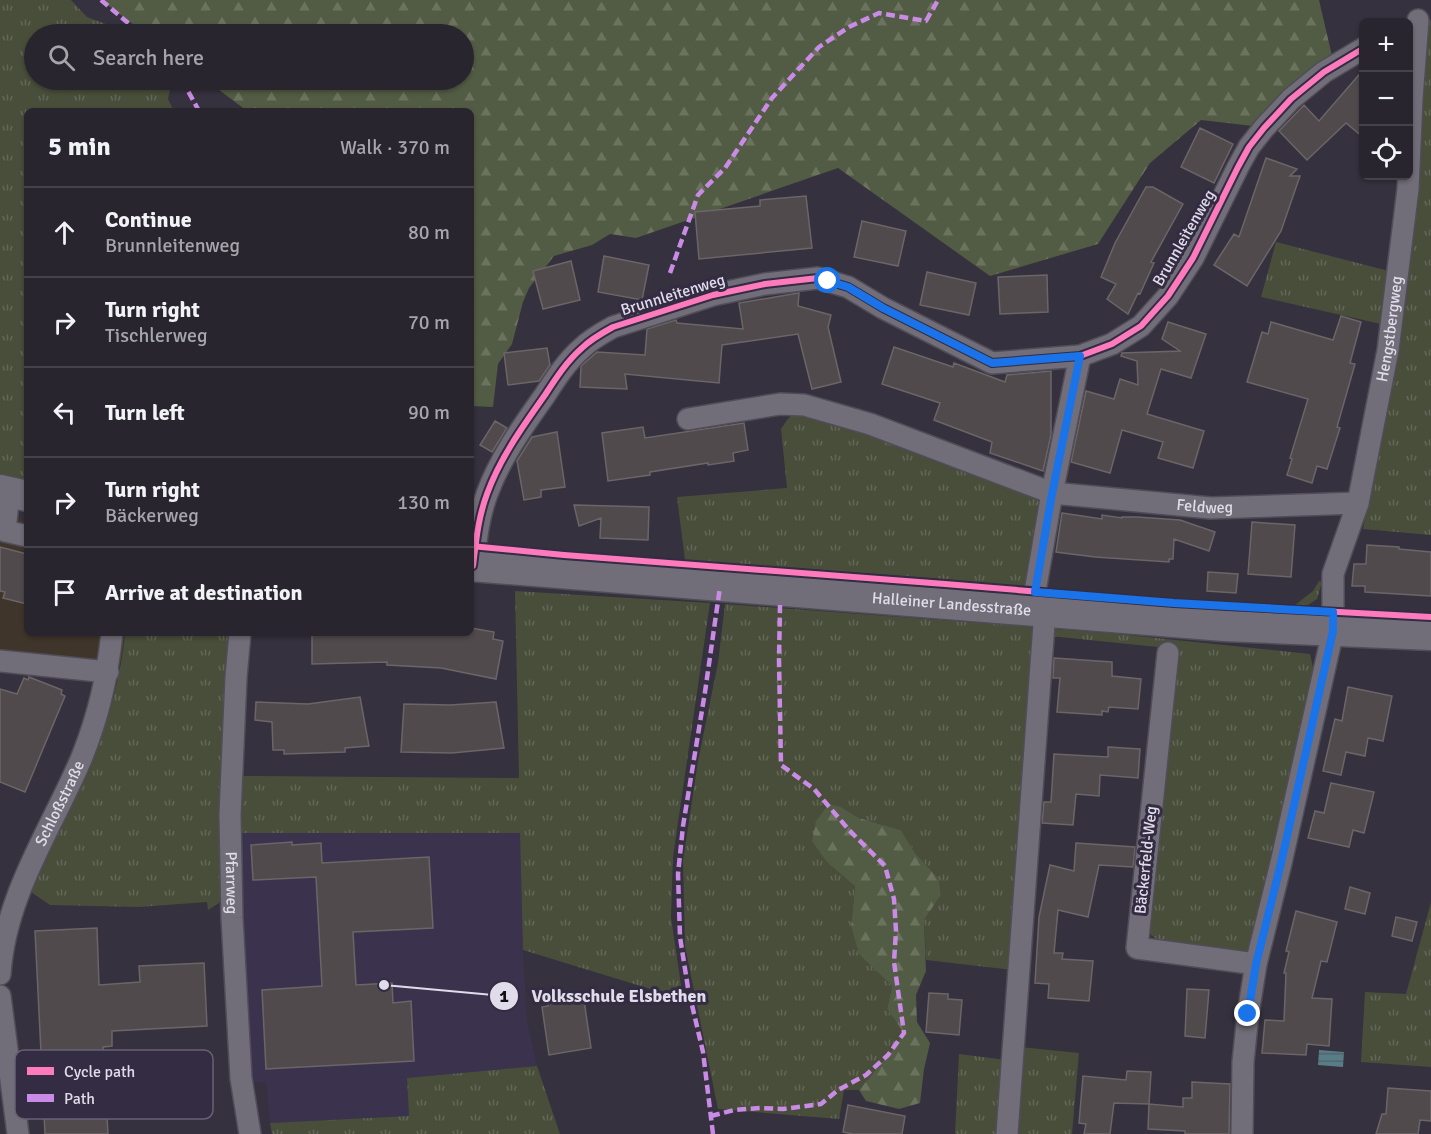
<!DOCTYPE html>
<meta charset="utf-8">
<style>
body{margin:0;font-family:Signika,sans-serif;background:#302d36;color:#f1f3f6}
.controls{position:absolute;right:18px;top:18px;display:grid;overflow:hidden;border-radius:9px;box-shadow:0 2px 4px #0004}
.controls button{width:54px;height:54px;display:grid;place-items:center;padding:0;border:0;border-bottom:2px solid #44424a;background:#28252e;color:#f1f3f6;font:30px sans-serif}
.stop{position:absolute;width:18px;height:18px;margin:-14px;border:4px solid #1a73e8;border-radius:50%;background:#fff}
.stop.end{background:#1a73e8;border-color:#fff;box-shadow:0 2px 6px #0008}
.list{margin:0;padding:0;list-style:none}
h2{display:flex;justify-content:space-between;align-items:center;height:78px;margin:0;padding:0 24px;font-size:26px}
h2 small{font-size:20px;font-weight:400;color:#a5a5aa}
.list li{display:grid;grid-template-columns:39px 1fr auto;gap:18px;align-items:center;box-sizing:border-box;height:90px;padding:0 24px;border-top:2px solid #44424a}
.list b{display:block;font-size:22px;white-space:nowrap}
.list p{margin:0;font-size:20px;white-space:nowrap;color:#a5a5aa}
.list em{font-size:20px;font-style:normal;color:#a5a5aa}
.icon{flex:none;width:33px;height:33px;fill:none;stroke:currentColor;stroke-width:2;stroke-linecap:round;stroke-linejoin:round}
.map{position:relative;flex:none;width:1431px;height:1134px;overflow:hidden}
.search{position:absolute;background:#28252e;box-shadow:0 2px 4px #0004;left:24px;top:24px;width:450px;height:66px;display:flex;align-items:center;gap:15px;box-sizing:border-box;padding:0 21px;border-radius:33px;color:#a5a5aa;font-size:22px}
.panel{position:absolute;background:#28252e;box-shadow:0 2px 4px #0004;left:24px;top:108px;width:450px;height:528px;border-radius:9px}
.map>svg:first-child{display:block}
.commercial{fill:#40352a}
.built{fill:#3b334e}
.grass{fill:url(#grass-tufts)}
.forest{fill:url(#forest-firs)}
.water{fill:url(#water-rules)}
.building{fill:#504a4c;stroke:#6c6567;stroke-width:1.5}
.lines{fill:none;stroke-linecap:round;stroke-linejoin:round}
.street-casing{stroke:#504d58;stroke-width:24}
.secondary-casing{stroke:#504d58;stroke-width:33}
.street{stroke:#716e79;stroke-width:21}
.secondary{stroke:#716e79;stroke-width:30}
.quiet{stroke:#ca8be6;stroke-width:4.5;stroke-dasharray:9 4.5;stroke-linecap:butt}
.cycleway-casing{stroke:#332c43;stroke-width:10}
.cycleway{stroke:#fd7abc;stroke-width:6}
.route{stroke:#1a73e8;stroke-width:8}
.labels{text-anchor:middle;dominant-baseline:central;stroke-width:6;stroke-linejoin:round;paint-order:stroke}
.street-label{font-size:16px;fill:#e0dcea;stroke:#332c43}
.key{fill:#332c43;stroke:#676175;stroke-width:1.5}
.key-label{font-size:16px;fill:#e0dcea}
.leader{fill:none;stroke:#e0dcea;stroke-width:2}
.callout-dot{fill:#e0dcea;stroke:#332c43;stroke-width:2}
.mark-label{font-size:18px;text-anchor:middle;font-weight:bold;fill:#111}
.callout-label{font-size:18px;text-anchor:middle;font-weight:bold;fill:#e0dcea;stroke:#332c43;stroke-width:6;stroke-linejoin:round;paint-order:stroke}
</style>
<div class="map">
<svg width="1431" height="1134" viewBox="0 0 1431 1134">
<defs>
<pattern id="grass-tufts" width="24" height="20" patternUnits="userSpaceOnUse" patternTransform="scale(1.5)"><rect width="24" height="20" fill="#484e3a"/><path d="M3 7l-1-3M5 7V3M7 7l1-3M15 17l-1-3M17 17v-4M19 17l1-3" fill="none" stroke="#626757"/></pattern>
<pattern id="forest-firs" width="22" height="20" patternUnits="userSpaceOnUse" patternTransform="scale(1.5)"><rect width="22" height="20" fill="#525b43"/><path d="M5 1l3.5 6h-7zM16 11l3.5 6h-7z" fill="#6b725e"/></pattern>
<pattern id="water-rules" width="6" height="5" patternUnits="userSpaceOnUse" patternTransform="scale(1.5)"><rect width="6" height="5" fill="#587d86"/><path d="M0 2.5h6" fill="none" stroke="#50656c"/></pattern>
</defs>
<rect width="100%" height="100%" fill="#35313e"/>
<path class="commercial" d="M0,515L27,520V633H125L121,665L0,651Z"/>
<path class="built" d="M239,833H520L523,950L527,1021L537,1066L407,1078L409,1116L270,1123L266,1082L248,1083Z"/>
<path class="grass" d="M0,0H71L87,17L133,34H34V80H172L168,99L174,111H27V486L0,479Z
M1431,20V535L1363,529L1394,355L1421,49L1429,22Z
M1276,242L1389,271L1381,324L1261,297Z
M795,412H807L1035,495L1043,505L1028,586L1022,587L944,579L685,560L677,497L787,488L781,429L787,420Z
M1319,581L1322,582L1317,599L1308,605H1295L1313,591Z
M515,591L710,603L673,857L671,917L683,999L523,950L520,833H239V776L519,778Z
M725,604L1036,627L1013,970L926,960L924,920L941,895L939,879L915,853L901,830L859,818L841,807L855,886L851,927L859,953L892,986L887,1009L904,1033L892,1050L859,1090H844L839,1119L718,1109L685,946L683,861L698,761L718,663Z
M1052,629L1108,633L1310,654L1315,677L1252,954L1160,941L1151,935L1146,923L1177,649L1050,636Z
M125,633H230L223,897L219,903L208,910L207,902L139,907L50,905L31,892C40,863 57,835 70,808C97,753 120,694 125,633Z
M1431,902V1067L1361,1062L1365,992L1406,994Z
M1020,1047L1079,1053L1072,1134H1013Z
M959,1054L1006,1060L1000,1134H955Z
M537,1066L560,1134H272L270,1123L409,1116L407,1078Z"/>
<path class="forest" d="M101,0H1319L1332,56L1253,126L1201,120L1150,163L1098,244L990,276L838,168L636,238L610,234L592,245L554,256L529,288L523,302L512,344L498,364L493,407L471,406V111H247L206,80H464V34H146Z
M829,804L841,807L859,818L901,830L915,853L939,879L941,895L924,920L926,971L916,995L917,1022L930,1043L924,1069L920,1103L899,1109L866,1101L859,1090L892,1050L904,1033L887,1009L892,986L859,954L851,927L855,886L827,862L812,841L816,821Z"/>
<path class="water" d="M1319,1050L1344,1052L1343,1067L1318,1065Z"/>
<path class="building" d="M1364,69V138L1346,123L1307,160L1279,131L1304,105L1319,121Z
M1200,128L1233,144L1214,183L1181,167Z
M1266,158L1297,169L1290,176H1300L1281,231L1247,286L1214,265L1234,234L1239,237Z
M1146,187H1153L1183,204L1151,262L1154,263L1140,294L1138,293L1128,314L1107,299L1116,284L1101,277L1115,243Z
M806,196L812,248L699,259L695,212L760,206V200Z
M862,221L906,231L898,266L854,257Z
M604,256L649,265L642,300L598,292Z
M571,261L580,300L543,309L533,271Z
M927,272L976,283L969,315L920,305Z
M1047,275L1048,312L1000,314L998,277Z
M799,293L798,306L831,315L828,327L841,382L812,389L798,334L722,345L719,383L625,374L627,389L580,387L581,366L597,352L645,355L647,329L676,320L677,323L743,329L739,303Z
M1341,316L1361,322L1350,363L1355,364L1337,427L1340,428L1327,469L1317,466L1312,483L1287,475L1292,459L1290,458L1308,399L1247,382L1262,332L1268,334L1271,322L1333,340Z
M1168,322L1206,334L1191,378L1161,369L1147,414L1204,431L1193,468L1158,458L1163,442L1122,430L1110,473L1071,462L1086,391L1114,399L1120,379L1138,385L1137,361L1121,356L1122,353L1180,351L1162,339Z
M894,347L953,367L954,363L1005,382L1007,375L1051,371V435L1043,471L990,453L992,442L934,420L940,403L882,384Z
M547,348L550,365L539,381L508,385L504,353Z
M495,421L507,428L492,452L480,445Z
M744,423L748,450L733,453L734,461L708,465V463L650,472V475L608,481L602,433L643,427L645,438Z
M557,432L565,487L541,490V497L524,500L517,461L532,437Z
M574,505L649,507L648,540L600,538L601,518L579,526Z
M1062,513L1102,519V515L1122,518V517H1137L1180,520L1215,532L1209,551L1174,539L1173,559H1169V562L1095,557L1056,552Z
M1252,522L1295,525L1291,577L1248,574Z
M1367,545L1399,547V549L1431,552V596L1365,592V586H1352L1354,564H1366Z
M0,547L27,554V604L3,598L5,592L0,591Z
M1208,572L1238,574L1236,593L1207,591Z
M471,628L494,632L493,639L503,641L496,679L441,668L387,665V662L312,664V633H471Z
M1054,658L1112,662V676L1141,679L1138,709L1109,707L1108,712L1102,711V715L1057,712L1060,678H1053Z
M29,677L62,690L61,694L65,696L25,792L0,782V689L17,694L24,678L28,680Z
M1348,687L1392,696L1383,741L1368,738L1365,756L1346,752L1341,775L1323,771L1335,719L1342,721Z
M360,697L369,746L345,748V752L284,754V750H273L272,722L255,720L256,702L308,704Z
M496,702L504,748L452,753L401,752L404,704L450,705Z
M1108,747L1140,749L1138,778L1100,775L1099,796L1076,794L1073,825L1042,823L1044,802H1051L1054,754L1108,757Z
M1331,783L1374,792L1364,833L1353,830L1349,847L1308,838L1315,811L1324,813Z
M292,842V845L321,843L322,863L429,857L433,928L353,932L356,985L392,983L393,1003L411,1001L414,1061L266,1069L262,990L322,986L316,877L253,880L251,845Z
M1076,843L1135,847L1133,867L1099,865L1088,917L1058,910L1054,953H1063L1062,959L1093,961L1089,1001L1048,998L1049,984L1035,983L1039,917L1050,865L1074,871Z
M1350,887L1370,893L1365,914L1345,909Z
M1296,911L1337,922L1327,962L1321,961L1312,998L1332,999L1329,1046L1307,1044L1306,1055L1262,1053L1265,1020L1284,1021L1286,973H1284L1289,952L1286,951Z
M1396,917L1417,922L1412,941L1392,936Z
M97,928L99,985L140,982L139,966L204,963L207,1026L112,1031V1046L103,1047L108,1134H45L35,931Z
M1187,989L1209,990L1205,1038L1185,1036Z
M568,993L569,1003L584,1000L591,1048L549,1055L542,1007L548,1006L547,996Z
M929,993L948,994V999L962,1000L959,1035L926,1032Z
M1127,1071L1151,1072L1149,1104L1114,1103L1110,1134H1084L1086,1124L1079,1123L1083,1076L1126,1080Z
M1192,1082L1230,1084L1229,1134H1185V1131L1148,1129L1149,1104L1183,1107V1098H1192Z
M1388,1088L1431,1091V1121L1420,1120L1418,1134H1376L1382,1114H1386Z
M848,1105L905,1116L902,1134H853L843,1132Z"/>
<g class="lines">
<defs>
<g id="street">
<path id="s1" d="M688,419L780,404L804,405L870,424L1052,493L1211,508L1358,503"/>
<path d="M9,492L5,531L27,536"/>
<path d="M473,566C476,542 478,518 487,494C500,458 523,426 545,395C556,378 567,361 582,348C591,339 602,333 613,327L713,295L765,284L818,278L848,287L883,308L992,363L1080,356L1112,344L1141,326L1168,296L1193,258L1238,167L1249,147L1264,128L1291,99L1324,72L1364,48"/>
<path d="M1032,609L1052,493L1080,356"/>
<path id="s2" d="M240,633L236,677L230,815L232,918L241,1078L250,1134"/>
<path d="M1168,653L1137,948L1256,964"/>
<path d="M0,661L108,672"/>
<path id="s3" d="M0,974C5,895 52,828 82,757C99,714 107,678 112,633"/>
<path d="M0,996L18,1134"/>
<path d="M1007,1134L1045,610"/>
<path id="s4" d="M1242,1134L1243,1062L1248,1014L1256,964L1281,863L1333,631V574L1358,503L1388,350L1408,189L1412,99L1418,20"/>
</g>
<g id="secondary">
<path d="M0,490L27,496"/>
<path id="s5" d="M471,566L1224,626L1431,635"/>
</g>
</defs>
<use href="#street" class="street-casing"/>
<use href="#secondary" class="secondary-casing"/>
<use href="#street" class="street"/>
<use href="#secondary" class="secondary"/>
<path class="quiet" d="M101,0L141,34
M182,80L199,111
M670,273L698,195L725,168L772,98L819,47L849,27L879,13L926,21L938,0
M711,1116L734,1110L761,1108L783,1109L821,1104L838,1090L866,1075L888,1055L904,1033L894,962L896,931L894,899L885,866L849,830L814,789L781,765L779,661L780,605
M713,1134L703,1052L688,988L680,937L678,874L683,826L705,692L720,587"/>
<defs>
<path id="cycleway" d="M471,546L564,555L945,584L1174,603L1431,617
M473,566C476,542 478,518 487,494C500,458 523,426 545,395C556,378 567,361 582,348C591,339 602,333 613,327L713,295L765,284L818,278L848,287L883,308L992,363L1080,356L1112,344L1141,326L1168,296L1193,258L1238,167L1249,147L1264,128L1291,99L1324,72L1364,48"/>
</defs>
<use href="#cycleway" class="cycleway-casing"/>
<use href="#cycleway" class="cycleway"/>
</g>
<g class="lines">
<path class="route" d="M828,281L848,287L883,308L992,363L1080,356L1052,494L1035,592L1174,603L1333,612V631L1281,863L1256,964L1248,1014"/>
</g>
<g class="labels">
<g class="street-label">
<text transform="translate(1184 238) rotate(-60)">Brunnleitenweg</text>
<text transform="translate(673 295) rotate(-17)">Brunnleitenweg</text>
<text stroke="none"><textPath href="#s4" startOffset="822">Hengstbergweg</textPath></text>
<text stroke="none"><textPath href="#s1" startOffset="534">Feldweg</textPath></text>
<text stroke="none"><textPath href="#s5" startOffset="482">Halleiner Landesstraße</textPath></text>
<text stroke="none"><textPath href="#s3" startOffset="182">Schloßstraße</textPath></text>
<text transform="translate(1146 860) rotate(-84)">Bäckerfeld-Weg</text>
<text stroke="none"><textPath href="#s2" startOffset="250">Pfarrweg</textPath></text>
</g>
</g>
<rect x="15" y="1050" width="198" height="69" rx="9" class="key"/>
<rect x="27" y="1067" width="27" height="8" fill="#fd7abc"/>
<rect x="27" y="1094" width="27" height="8" fill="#ca8be6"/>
<g class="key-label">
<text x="64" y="1077">Cycle path</text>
<text x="64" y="1104">Path</text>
</g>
<path class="leader" d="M384 985L504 996"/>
<g class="callout-dot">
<circle cx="384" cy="985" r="6"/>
<circle cx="504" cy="996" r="15"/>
</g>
<g class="mark-label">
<text x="504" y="1002">1</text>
</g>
<g class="callout-label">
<text x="619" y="1002">Volksschule Elsbethen</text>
</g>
</svg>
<div class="controls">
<button>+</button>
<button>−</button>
<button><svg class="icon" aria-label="locate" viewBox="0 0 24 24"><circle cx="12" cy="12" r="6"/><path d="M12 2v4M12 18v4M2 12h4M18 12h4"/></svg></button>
</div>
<div class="stop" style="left:828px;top:281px"></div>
<div class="stop end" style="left:1248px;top:1014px"></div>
<div class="search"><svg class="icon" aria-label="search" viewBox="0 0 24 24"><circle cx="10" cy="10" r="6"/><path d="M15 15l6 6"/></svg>Search here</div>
<section class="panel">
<h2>5 min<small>Walk · 370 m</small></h2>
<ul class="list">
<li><svg class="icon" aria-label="ahead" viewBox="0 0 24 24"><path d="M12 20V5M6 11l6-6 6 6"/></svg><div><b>Continue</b><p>Brunnleitenweg</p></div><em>80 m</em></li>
<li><svg class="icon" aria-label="right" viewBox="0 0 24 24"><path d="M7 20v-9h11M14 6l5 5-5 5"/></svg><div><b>Turn right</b><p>Tischlerweg</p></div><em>70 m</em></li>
<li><svg class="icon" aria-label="left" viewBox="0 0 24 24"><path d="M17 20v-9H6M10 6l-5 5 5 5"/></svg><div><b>Turn left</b></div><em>90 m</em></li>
<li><svg class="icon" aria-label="right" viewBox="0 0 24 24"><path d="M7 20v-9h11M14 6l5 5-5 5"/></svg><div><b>Turn right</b><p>Bäckerweg</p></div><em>130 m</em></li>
<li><svg class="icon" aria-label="arrive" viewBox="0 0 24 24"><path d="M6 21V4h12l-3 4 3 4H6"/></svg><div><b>Arrive at destination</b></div></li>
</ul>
</section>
</div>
